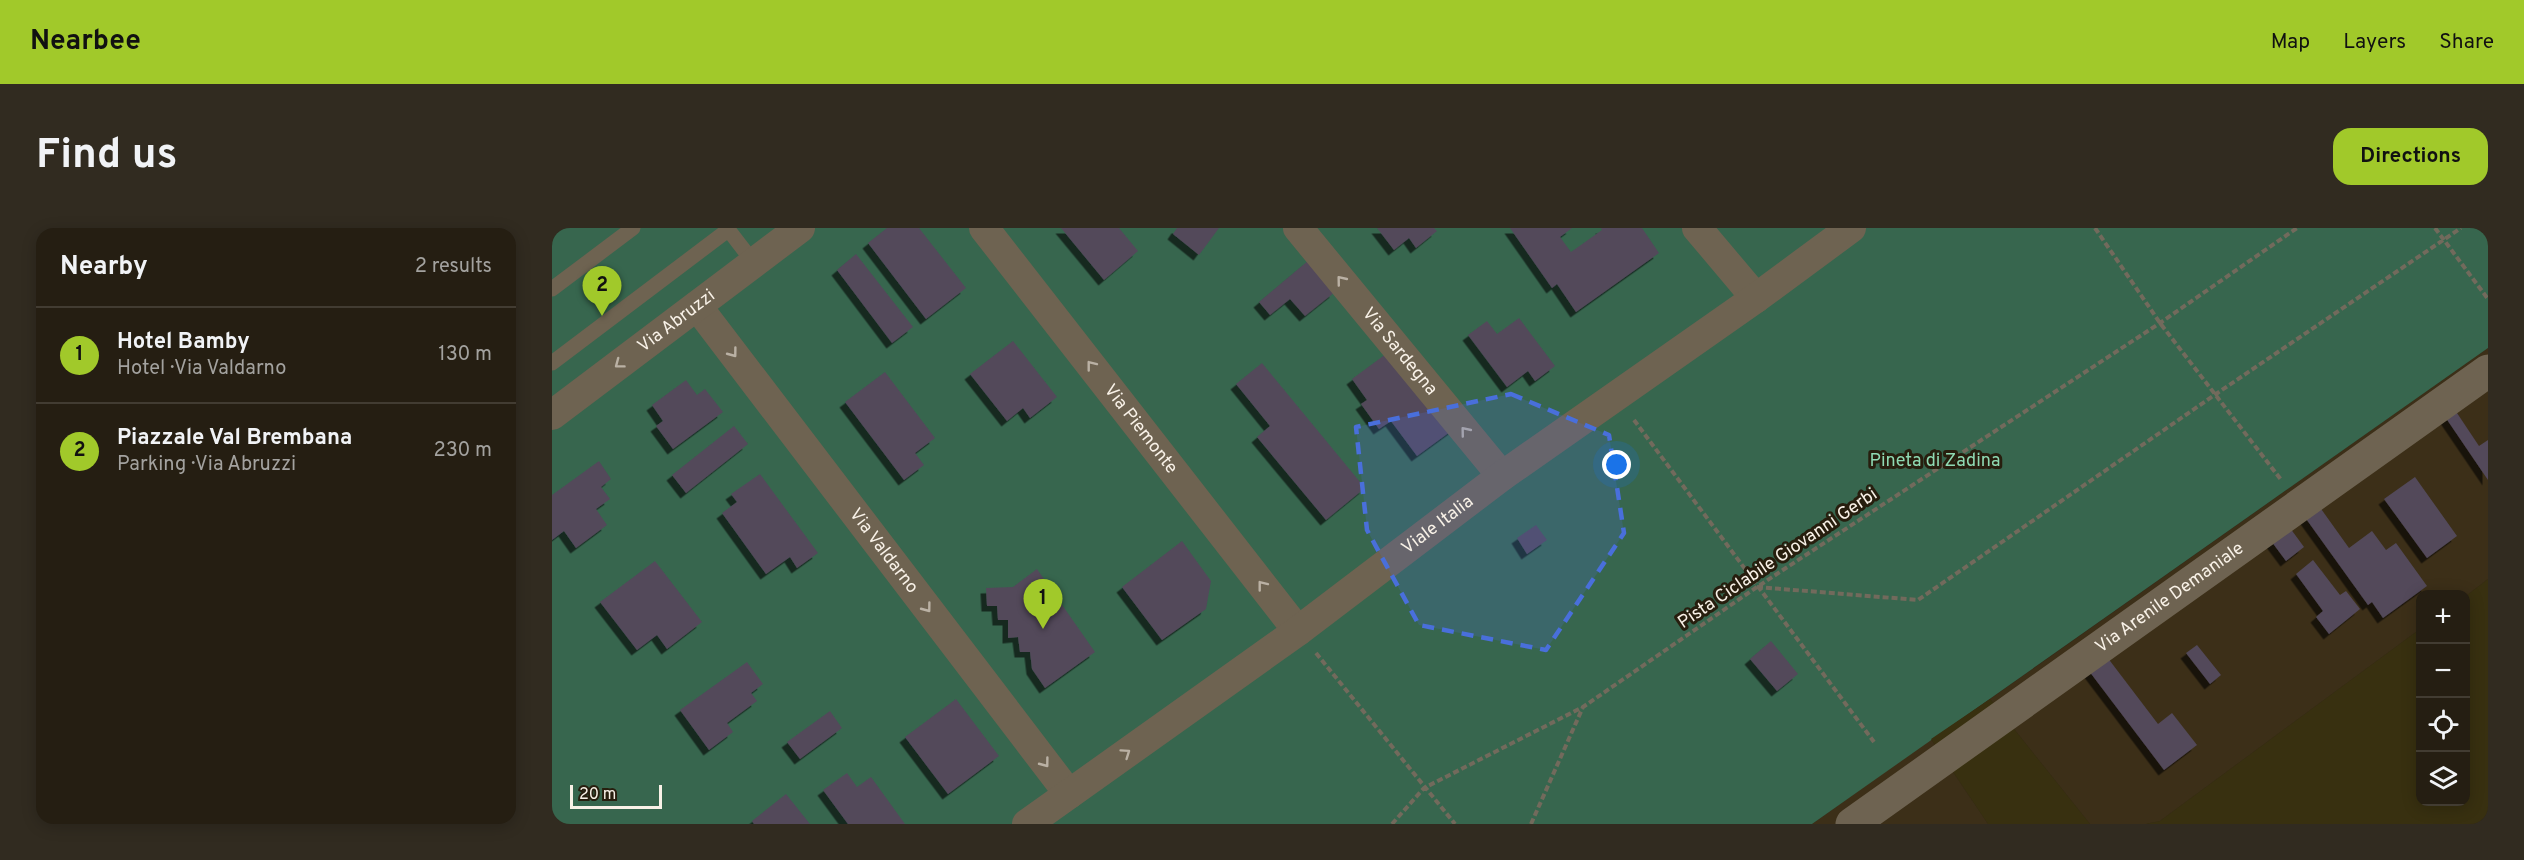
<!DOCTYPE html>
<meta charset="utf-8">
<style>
body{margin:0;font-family:Overpass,sans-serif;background:#312b20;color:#f1f3f6}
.controls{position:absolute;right:18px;bottom:18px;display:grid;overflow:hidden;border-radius:12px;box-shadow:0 3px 15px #0003}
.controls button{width:54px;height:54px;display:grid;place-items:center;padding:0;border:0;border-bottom:2px solid #423c32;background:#251e12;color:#f1f3f6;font:30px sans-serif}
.scale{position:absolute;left:18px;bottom:15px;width:92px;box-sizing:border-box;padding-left:6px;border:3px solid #f8f1e7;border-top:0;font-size:16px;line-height:21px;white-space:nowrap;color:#f8f1e7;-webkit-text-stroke:4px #271e0e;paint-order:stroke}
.you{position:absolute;left:1065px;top:237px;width:21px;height:21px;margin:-15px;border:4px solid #fff;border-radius:50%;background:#1a73e8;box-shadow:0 0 0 9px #1a73e833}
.badge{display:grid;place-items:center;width:39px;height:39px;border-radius:50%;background:#a1c92a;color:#111;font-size:20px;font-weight:700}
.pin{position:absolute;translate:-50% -50px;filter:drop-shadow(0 2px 3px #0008)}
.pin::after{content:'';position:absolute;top:32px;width:21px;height:18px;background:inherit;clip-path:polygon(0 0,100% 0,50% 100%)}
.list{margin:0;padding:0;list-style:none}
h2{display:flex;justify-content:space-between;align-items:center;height:78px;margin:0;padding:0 24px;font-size:26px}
h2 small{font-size:20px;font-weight:400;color:#a3a29f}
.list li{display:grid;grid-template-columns:39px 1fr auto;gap:18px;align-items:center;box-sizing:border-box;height:96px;padding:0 24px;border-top:2px solid #423c32}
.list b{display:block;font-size:22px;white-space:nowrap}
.list p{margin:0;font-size:20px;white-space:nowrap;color:#a3a29f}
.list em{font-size:20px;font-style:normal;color:#a3a29f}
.icon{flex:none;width:33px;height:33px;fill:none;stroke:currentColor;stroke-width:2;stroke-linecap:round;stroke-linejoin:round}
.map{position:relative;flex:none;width:1936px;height:596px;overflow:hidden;border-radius:18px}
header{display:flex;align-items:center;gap:36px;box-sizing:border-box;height:84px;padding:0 30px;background:#a1c92a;color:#111}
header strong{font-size:28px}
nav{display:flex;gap:33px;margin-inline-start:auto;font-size:21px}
.intro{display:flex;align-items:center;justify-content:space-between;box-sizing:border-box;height:144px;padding:0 36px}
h1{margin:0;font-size:42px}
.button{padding:15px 27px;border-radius:18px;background:#a1c92a;color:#111;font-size:21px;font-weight:700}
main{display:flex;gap:36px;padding:0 36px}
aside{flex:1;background:#251e12;border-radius:18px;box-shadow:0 3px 15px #0003}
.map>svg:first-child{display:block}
.built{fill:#3c2f18}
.forest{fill:#37664e}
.sand{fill:#383010}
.building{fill:#52495a;filter:url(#shadow)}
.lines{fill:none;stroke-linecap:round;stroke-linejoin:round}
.path{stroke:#726a5c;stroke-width:4;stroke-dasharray:6 3;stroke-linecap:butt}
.service{stroke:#6e6351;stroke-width:15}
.minor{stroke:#6e6351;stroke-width:30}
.tertiary{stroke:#6e6351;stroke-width:33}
.oneway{stroke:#bab1a4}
.marked{fill:#496fdb;fill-opacity:0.2;stroke:#496fdb;stroke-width:4.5;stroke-dasharray:12 8;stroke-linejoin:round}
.labels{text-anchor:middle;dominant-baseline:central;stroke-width:6;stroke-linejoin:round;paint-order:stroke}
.street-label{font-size:18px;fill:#f8f1e7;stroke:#271e0e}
.park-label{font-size:18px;fill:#8fdab3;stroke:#271e0e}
</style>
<header>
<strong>Nearbee</strong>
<nav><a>Map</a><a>Layers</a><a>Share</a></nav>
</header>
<div class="intro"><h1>Find us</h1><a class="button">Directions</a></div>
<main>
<aside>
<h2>Nearby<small>2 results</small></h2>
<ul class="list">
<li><span class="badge">1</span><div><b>Hotel Bamby</b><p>Hotel · Via Valdarno</p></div><em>130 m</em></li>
<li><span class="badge">2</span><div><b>Piazzale Val Brembana</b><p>Parking · Via Abruzzi</p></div><em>230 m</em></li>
</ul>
</aside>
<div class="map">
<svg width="1936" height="596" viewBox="0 0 1936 596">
<defs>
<filter id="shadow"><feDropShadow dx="-5.5" dy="5.5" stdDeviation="0" flood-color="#0009"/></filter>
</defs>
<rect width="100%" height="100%" fill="#312818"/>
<path class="built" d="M1936,120V351L1914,368L1868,367V401L1608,593L1594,596H1538L1438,471Z
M1379,511L1436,596H1260Z"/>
<path class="forest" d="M0,0H1936V120L1260,596H0Z"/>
<path class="sand" d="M1936,351V596H1594L1608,593L1868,401V574H1914V368Z
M1438,471L1538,596H1436L1379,511Z"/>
<path class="building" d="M335,0H367L414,60L374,91L316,15Z
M509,0H567L586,23L552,52Z
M625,0H667L647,27L621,6Z
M825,0H882L885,3L864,20L857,10L842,22Z
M958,0H1020L1008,9L1019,24L1050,2L1049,0H1090L1107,25L1024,84L1005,56L1000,60Z
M304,26L361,99L340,115L285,42Z
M757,32L783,64L753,88L738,71L718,87L707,74Z
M967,90L1003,138L983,153L976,143L955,159L916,107L935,93L945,106Z
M461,113L505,169L478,190L471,180L455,193L418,146Z
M842,120L902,201L865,228L839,193L827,201L809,176L815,172L800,151Z
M710,135L813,260L774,292L705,209L718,198L684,156Z
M333,144L383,210L363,225L372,237L352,252L293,174Z
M134,152L145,167L153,161L171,184L121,221L104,198L111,193L100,177Z
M1891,164L1927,218L1936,212V252L1881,171Z
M182,198L196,216L134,265L120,247Z
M47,233L59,251L49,259L58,271L44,281L55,297L24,320L12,303L0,312V267Z
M208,246L266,325L245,340L238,329L214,346L170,285L185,274L179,266Z
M1863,249L1905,308L1875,330L1832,271Z
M1762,271L1797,320L1820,303L1834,322L1844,315L1875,358L1831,390L1820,374L1816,377L1747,281Z
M1727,285L1752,319L1734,333L1708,298Z
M984,297L995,312L975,326L965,310Z
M630,313L659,353L654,381L610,412L570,359Z
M1761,332L1788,367L1794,363L1808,381L1777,406L1764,389L1771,383L1744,346Z
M103,333L150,394L115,421L105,407L85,422L48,374Z
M485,341L543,424L493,460L480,441L478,424H468L466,409L456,410V392H446L445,378H435L434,360L461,359Z
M1219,413L1246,446L1225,463L1198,431Z
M1645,417L1669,447L1658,456L1634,425Z
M1552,425L1606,496L1620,485L1645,517L1612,542L1534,439Z
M195,434L211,456L199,465L205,473L175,495L181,504L157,522L128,482Z
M404,471L447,528L396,566L353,509Z
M278,483L290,500L248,531L235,514Z
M295,545L305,559L319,549L353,596H296L271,562Z
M234,566L258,596H202L200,593Z"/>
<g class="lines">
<path class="path" d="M1543,0L1608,95L1730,253
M1883,0L1936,71
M1082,192L1322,514
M1205,359L1366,372L1664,166L1909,0
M764,425L903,596
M840,596L872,560L1031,479L1205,359L1608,95L1745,0
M979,596L1031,479"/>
<path class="service" d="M175,0L202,35
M0,61L81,0
M0,135L176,2"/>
<g class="minor">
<path id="s1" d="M432,0L746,403"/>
<path id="s2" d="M746,0L950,248"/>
<path d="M1145,0L1204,70"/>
<path id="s3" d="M145,78L517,566"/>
<path id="s4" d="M0,187L248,0"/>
<path id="s5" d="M475,596L746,403L950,248L1204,70L1299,0"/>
</g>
<path class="tertiary" id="s6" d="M1300,596L1936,143"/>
</g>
<defs><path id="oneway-chevron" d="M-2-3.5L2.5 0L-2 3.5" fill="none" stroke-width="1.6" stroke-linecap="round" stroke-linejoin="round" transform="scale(1.5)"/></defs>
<g class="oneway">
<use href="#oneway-chevron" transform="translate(789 52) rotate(-129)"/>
<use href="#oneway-chevron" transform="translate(181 125) rotate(53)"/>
<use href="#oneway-chevron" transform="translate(67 136) rotate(143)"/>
<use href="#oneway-chevron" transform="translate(539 137) rotate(-128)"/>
<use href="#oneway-chevron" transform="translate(913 203) rotate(-129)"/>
<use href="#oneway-chevron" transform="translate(710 357) rotate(-128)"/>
<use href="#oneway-chevron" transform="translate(375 380) rotate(53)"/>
<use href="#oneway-chevron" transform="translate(574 525) rotate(-35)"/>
<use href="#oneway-chevron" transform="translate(493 535) rotate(53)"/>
</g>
<path class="marked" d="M959,166L1057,207L1072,305L994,422L867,397L815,302L804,199Z"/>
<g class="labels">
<g class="street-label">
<text stroke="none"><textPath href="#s4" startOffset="156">Via Abruzzi</textPath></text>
<text stroke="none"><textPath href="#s2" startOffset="160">Via Sardegna</textPath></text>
<text stroke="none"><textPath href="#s1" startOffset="255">Via Piemonte</textPath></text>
<text stroke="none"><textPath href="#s5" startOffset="508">Viale Italia</textPath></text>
<text stroke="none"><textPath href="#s3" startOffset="308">Via Valdarno</textPath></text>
<text transform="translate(1226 331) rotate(-34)">Pista Ciclabile Giovanni Gerbi</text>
<text stroke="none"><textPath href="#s6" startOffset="390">Via Arenile Demaniale</textPath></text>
</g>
<g class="park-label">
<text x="1383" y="233">Pineta di Zadina</text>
</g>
</g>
</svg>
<div class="controls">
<button>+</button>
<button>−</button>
<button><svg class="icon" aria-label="locate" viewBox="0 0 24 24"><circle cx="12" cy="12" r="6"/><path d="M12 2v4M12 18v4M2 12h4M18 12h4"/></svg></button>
<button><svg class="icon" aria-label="layers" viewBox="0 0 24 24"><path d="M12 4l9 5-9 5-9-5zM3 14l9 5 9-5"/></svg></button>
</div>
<div class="scale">20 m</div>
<div class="you"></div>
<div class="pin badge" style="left:491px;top:401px">1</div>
<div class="pin badge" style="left:50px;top:88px">2</div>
</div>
</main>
